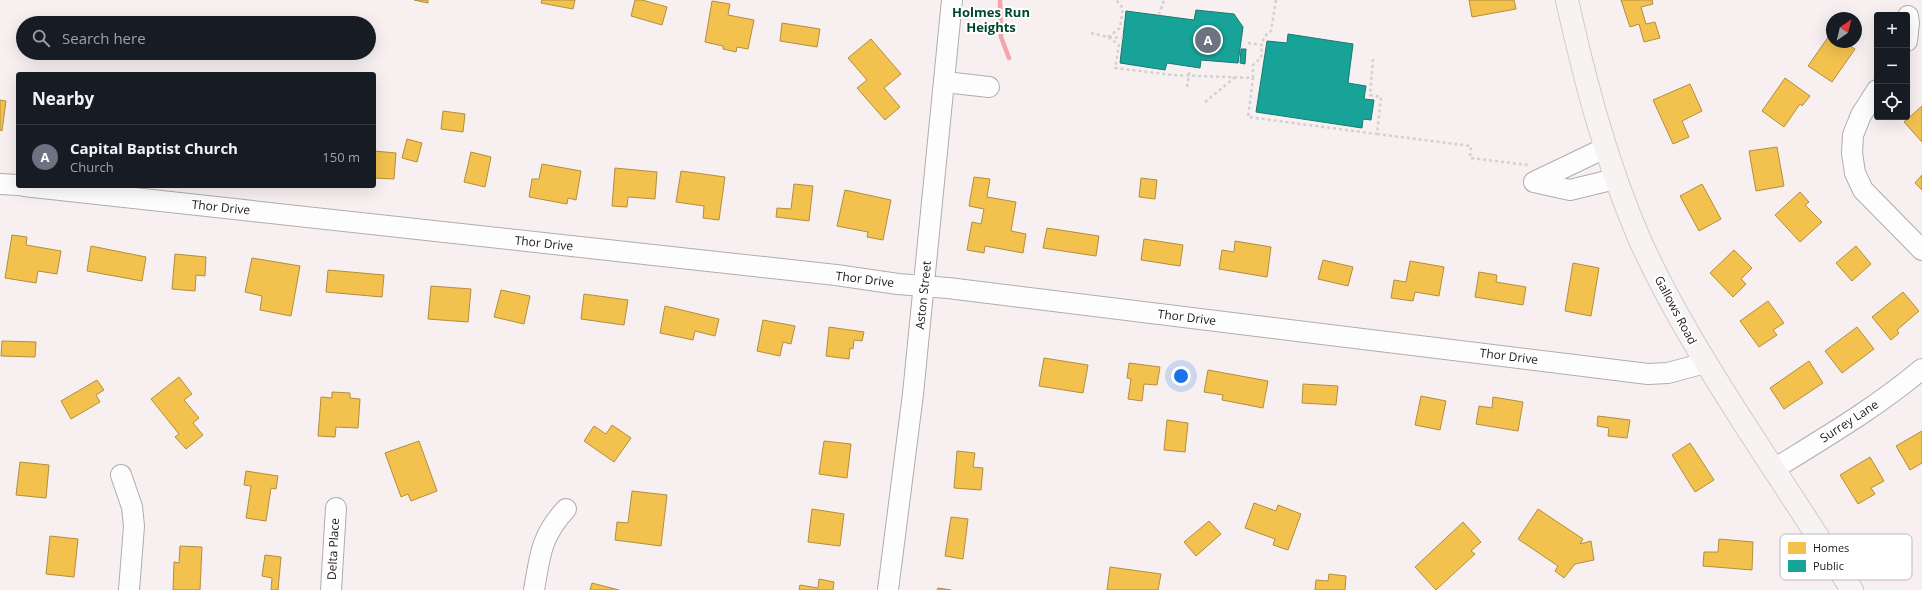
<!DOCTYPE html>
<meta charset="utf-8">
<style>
body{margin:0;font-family:"Open Sans",sans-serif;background:#242831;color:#f1f3f6}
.controls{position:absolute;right:12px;top:12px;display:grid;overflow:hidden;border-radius:4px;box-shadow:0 4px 16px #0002}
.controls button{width:36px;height:36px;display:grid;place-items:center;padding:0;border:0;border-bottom:1px solid #363941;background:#171b24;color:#f1f3f6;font:20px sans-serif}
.compass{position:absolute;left:1826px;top:12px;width:36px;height:36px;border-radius:50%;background:#171b24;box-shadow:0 4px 16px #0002;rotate:35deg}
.you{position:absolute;left:1181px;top:376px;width:14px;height:14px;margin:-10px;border:3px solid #fff;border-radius:50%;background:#1a73e8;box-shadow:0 0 0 6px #1a73e833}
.badge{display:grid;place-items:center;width:26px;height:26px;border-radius:50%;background:#d93025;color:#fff;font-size:13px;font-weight:700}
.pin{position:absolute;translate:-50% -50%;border:2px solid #fff;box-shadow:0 1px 4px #0006}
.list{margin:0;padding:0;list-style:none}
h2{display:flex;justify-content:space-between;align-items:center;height:52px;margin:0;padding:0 16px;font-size:17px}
h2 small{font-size:13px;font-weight:400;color:#9ea1a6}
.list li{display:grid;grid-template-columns:26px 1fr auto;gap:12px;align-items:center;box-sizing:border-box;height:64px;padding:0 16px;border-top:1px solid #363941}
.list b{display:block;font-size:15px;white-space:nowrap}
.list p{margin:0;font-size:13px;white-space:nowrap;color:#9ea1a6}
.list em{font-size:13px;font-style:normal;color:#9ea1a6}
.icon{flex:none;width:22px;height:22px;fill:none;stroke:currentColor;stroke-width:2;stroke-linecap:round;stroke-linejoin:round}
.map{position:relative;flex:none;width:1922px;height:590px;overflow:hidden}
.search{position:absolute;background:#171b24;box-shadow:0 4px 16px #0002;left:16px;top:16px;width:360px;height:44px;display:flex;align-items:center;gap:10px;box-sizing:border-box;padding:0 14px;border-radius:22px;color:#9ea1a6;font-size:15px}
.panel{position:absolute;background:#171b24;box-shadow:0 4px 16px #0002;left:16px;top:72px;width:360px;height:116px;border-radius:4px}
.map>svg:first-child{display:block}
.homes{fill:#f2c14e;stroke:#b28e3e}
.public{fill:#17a398;stroke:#187972}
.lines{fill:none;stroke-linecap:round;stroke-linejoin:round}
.stream{stroke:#f2a5aa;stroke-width:4.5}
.minor-casing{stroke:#b2acac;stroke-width:22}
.major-casing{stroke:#cfcbcb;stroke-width:24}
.path{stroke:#d3d0d0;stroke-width:2.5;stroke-dasharray:3 3;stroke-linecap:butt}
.minor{stroke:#fefdfd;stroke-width:20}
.major{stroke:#f8f3f3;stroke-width:22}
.labels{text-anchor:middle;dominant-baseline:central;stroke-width:4;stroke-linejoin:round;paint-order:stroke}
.street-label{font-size:12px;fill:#1c1718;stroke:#fff}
.neighbourhood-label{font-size:13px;font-weight:bold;fill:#00482d;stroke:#fff}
.key{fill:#fff;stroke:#bbb9ba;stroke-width:1}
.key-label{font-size:11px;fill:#1c1718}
</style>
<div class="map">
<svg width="1922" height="590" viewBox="0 0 1922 590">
<rect width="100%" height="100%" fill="#f8f0f0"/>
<path class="homes" d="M414,0H428V3Z
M542,0H575L573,9L541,3Z
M635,0H642L667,7L662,25L631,16Z
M1469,0H1514L1516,9L1472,17Z
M1621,0H1652L1653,4L1641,7L1646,24L1655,22L1660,38L1644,42L1639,24L1630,27Z
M712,1L730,4L728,15L754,20L748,49L737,47L736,52L723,49V46L705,42Z
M782,23L820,29L817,47L780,41Z
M1831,33L1832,42H1844L1855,49L1832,82L1808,66Z
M871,39L901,74L884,88L900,107L885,120L857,88L867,80L848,58Z
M1785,78L1810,96L1802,106L1800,104L1784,127L1762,111Z
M1690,84L1702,111L1682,121L1689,137L1673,144L1653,100Z
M0,100L6,101L2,131L0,130Z
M1922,106V142L1904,122Z
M443,111L465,114L463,132L441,129Z
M407,139L422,143L417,162L402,158Z
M1777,147L1784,186L1756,191L1749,151Z
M374,151L396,153L394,179L374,178Z
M471,152L491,157L485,187L464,182Z
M542,164L581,171L576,200L568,198L567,204L529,197L532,179H539Z
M615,168L657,172L655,199L628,197L627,207L612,206Z
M681,171L725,177L719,220L703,218L704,206L676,202Z
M1922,175V190L1915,183Z
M974,177L990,179L987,197L1016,202L1011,231L1026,234L1023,253L985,246L984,253L967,250L972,222L981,224L984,209L969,206Z
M1141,178L1157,180L1155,199L1139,197Z
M794,184L813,186L809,221L776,217L777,208L791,209Z
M1702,184L1721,219L1699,231L1680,196Z
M845,190L891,200L883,240L867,237L868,232L837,226Z
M1800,192L1809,202L1805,205L1822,222L1800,242L1775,215Z
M1047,228L1099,236L1096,256L1043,248Z
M12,235L27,237L26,245L61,251L57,274L38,271L36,283L5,278Z
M1144,239L1183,245L1180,266L1141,260Z
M1235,241L1271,247L1267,277L1219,269L1222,250L1234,252Z
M91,246L146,257L142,281L87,271Z
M1856,246L1871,264L1852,281L1836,263Z
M1734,250L1752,268L1741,279L1746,284L1733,297L1710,273Z
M175,254L206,257L205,276L196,275L195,291L172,289Z
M252,258L300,266L291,316L260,310L262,296L245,292Z
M1323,260L1353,267L1348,286L1318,279Z
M1410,261L1444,267L1439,296L1415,292L1413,301L1391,298L1394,280L1406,282Z
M1573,263L1599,268L1591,316L1565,311Z
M328,270L384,275L382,297L326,292Z
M1479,272L1497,275L1496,282L1526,287L1523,305L1475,297Z
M431,286L471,289L468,322L428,319Z
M501,290L530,296L524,324L494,317Z
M1903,292L1919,311L1897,330L1899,333L1891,340L1872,317Z
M584,294L628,300L624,325L581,319Z
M1768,301L1784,323L1773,330L1777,335L1759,347L1740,321Z
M665,306L719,319L715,336L695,331L693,340L660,333Z
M763,320L795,326L791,344L783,342L780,356L757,351Z
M829,327L864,332L862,341L854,340L853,349L850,348L849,359L826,356Z
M1857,327L1874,349L1842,373L1825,351Z
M2,341L36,342L35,357L1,356Z
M1044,358L1088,365L1083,393L1039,386Z
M1809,361L1823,383L1784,409L1770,388Z
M1129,363L1160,367L1157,385L1144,384L1142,401L1128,399L1131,379L1127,378Z
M1208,370L1268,381L1263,408L1222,400L1223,395L1204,392Z
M179,377L192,394L184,400L199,418L193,423L203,435L186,449L175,437L179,434L151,399Z
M97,380L104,390L96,395L100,402L71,419L61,401Z
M1303,384L1338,386L1336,405L1302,403Z
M332,392L350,393V398L360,399L358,428L336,427L335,437L318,436L321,397L332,398Z
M1421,396L1446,401L1440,430L1415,425Z
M1493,397L1523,402L1518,431L1476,424L1479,406L1492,408Z
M1598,416L1630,420L1627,438L1608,436L1609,428L1597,426Z
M1167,420L1188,423L1185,452L1164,450Z
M612,425L631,438L614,462L584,441L594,426L606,434Z
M1922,431V463L1910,470L1896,446Z
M419,441L437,491L411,501L408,494L401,497L385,453Z
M824,441L851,444L847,478L819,474Z
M1690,443L1714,480L1695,492L1672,455Z
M957,451L975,453L973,467L983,468L981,490L954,488Z
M1870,457L1884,481L1871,488L1875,494L1858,504L1840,475Z
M20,462L49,465L46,498L16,495Z
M246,471L278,476L276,489L271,488L266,521L246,518L251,486L244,485Z
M632,491L667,495L661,546L615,540L617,522L628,523Z
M1254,503L1276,511L1278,505L1301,514L1288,550L1273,545L1275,539L1245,528Z
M812,509L844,514L840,546L808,542Z
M1538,509L1583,539L1580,544L1591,541L1594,560L1575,564L1564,578L1555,571L1558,566L1518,539Z
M951,517L968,519L963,559L945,556Z
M1209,521L1221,534L1196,556L1184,542Z
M1463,522L1481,542L1471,551L1475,554L1436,590L1415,567Z
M50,536L78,539L74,577L46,574Z
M1719,539L1753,542L1752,570L1703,566L1704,552H1718Z
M180,546L202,547L200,590H173L174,562L179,563Z
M265,555L281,557L278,590H271L272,578L262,576Z
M1110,567L1161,574L1158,590H1107Z
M1329,574L1346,576L1345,590H1315L1316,580L1328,581Z
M819,579L834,582L833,590H799L800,585L818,588Z
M592,583L619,590H590Z
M938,588L951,590H937Z"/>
<path class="public" d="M1196,10L1234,14L1243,27L1238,63L1201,60L1200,68L1167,63L1165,70L1120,63L1126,11L1194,20Z
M1288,34L1353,44L1348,83L1366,86L1364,99L1374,100L1371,120L1363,119L1362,128L1256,112L1267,41L1287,43Z
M1241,49H1246L1245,64L1240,63Z"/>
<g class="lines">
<path class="stream" d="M1000,0L1001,37L1009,58"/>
<defs>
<path id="minor" d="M1907,41L1909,23L1908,16
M945,82L989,87
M1877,90L1861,115L1853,135L1852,153L1855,173L1863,190L1922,250
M1534,182L1570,190L1615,179
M1534,182L1605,148
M0,184L18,185
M24,186L836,275L898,284L948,288L1648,374L1668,373L1705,363
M1774,469C1824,438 1877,407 1922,369
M121,475L132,507L134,526L129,590
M1842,574L1874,553
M331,590L336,508
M534,590C540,555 541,536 566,509
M888,590L913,394L952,0"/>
<path id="major" d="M1567,0C1585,81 1606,161 1639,238C1669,305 1708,367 1747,428C1782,482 1818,536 1852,590"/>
</defs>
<use href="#minor" class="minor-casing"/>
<use href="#major" class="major-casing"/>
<path class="path" d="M1159,15L1164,0
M1091,33L1108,37L1119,45L1115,68L1173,75L1253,78L1248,117L1377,134L1381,97L1370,95L1373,59
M1108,37L1120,28L1123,8L1116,0
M1109,37L1123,38
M1248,43L1262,45L1264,37L1271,31L1276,0
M1253,78V65L1261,58L1262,45
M1187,87L1190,69
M1205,102L1234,78
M1377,134L1471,146L1470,158L1528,165"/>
<use href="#minor" class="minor"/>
<use href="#major" class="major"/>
</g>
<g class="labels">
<g class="street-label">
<text transform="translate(221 207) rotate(6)">Thor Drive</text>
<text transform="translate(544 243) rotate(6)">Thor Drive</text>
<text transform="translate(865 279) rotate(7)">Thor Drive</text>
<text transform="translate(923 295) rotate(-84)">Aston Street</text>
<text transform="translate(1676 310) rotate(62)">Gallows Road</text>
<text transform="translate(1187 317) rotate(7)">Thor Drive</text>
<text transform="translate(1509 356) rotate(7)">Thor Drive</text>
<text transform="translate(1849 421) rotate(-33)">Surrey Lane</text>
<text transform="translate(333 549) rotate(-87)">Delta Place</text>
</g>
<g class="neighbourhood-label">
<text x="991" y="12">Holmes Run<tspan x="991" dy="15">Heights</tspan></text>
</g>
</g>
<rect x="1780" y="534" width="132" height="46" rx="6" class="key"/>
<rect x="1788" y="542" width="18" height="12" fill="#f2c14e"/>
<rect x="1788" y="560" width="18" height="12" fill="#17a398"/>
<g class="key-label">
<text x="1813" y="552">Homes</text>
<text x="1813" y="570">Public</text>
</g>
</svg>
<div class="controls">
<button>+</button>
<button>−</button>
<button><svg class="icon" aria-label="locate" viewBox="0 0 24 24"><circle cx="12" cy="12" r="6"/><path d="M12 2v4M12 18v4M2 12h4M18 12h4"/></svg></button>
</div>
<svg class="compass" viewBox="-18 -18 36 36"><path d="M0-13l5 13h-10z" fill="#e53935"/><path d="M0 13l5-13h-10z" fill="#9ea1a6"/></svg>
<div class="you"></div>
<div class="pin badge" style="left:1208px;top:40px;background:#6b7280">A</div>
<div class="search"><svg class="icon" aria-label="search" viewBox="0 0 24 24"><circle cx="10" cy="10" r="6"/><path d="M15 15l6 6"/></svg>Search here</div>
<section class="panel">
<h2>Nearby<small></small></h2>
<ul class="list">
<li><span class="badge" style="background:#6b7280">A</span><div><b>Capital Baptist Church</b><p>Church</p></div><em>150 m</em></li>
</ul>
</section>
</div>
